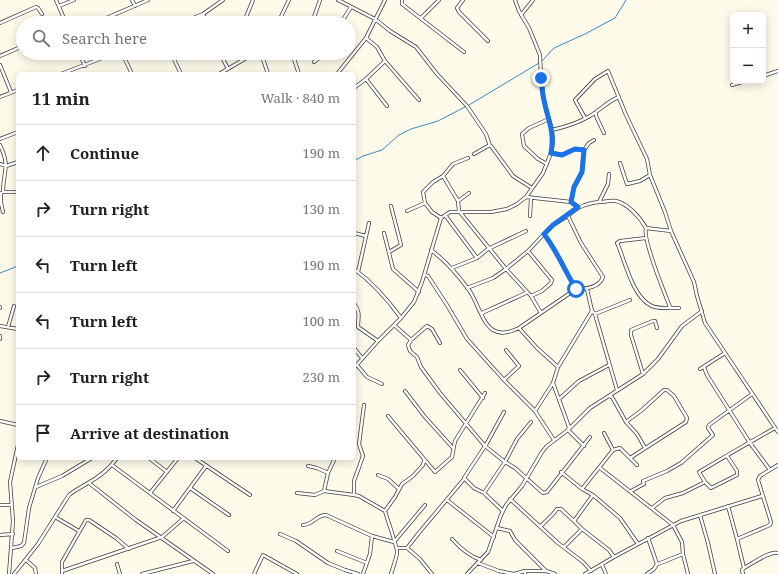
<!DOCTYPE html>
<meta charset="utf-8">
<style>
body{margin:0;font-family:"Noto Serif",serif;background:#f6f6f6;color:#202124}
.controls{position:absolute;right:12px;top:12px;display:grid;overflow:hidden;border-radius:6px;box-shadow:0 2px 10px #0003}
.controls button{width:36px;height:36px;display:grid;place-items:center;padding:0;border:0;border-bottom:1px solid #e0e0e0;background:#fff;color:#202124;font:20px sans-serif}
.stop{position:absolute;width:12px;height:12px;margin:-9px;border:3px solid #1a73e8;border-radius:50%;background:#fff}
.stop.end{background:#1a73e8;border-color:#fff;box-shadow:0 1px 4px #0008}
.list{margin:0;padding:0;list-style:none}
h2{display:flex;justify-content:space-between;align-items:center;height:52px;margin:0;padding:0 16px;font-size:17px}
h2 small{font-size:13px;font-weight:400;color:#757577}
.list li{display:grid;grid-template-columns:26px 1fr auto;gap:12px;align-items:center;box-sizing:border-box;height:56px;padding:0 16px;border-top:1px solid #e0e0e0}
.list b{display:block;font-size:15px;white-space:nowrap}
.list em{font-size:13px;font-style:normal;color:#757577}
.icon{flex:none;width:22px;height:22px;fill:none;stroke:currentColor;stroke-width:2;stroke-linecap:round;stroke-linejoin:round}
.map{position:relative;flex:none;width:778px;height:574px;overflow:hidden}
.search{position:absolute;background:#fff;box-shadow:0 2px 10px #0003;left:16px;top:16px;width:340px;height:44px;display:flex;align-items:center;gap:10px;box-sizing:border-box;padding:0 14px;border-radius:22px;color:#757577;font-size:15px}
.panel{position:absolute;background:#fff;box-shadow:0 2px 10px #0003;left:16px;top:72px;width:340px;height:388px;border-radius:6px}
.map>svg:first-child{display:block}
.lines{fill:none;stroke-linecap:round;stroke-linejoin:round}
.stream{stroke:#3e89c5;stroke-width:1}
.minor-casing{stroke:#3e3e3e;stroke-width:4}
.minor{stroke:#fff;stroke-width:2.5}
.route{stroke:#1a73e8;stroke-width:5}
</style>
<div class="map">
<svg width="778" height="574" viewBox="0 0 778 574">
<rect width="100%" height="100%" fill="#fefbeb"/>
<g class="lines">
<path class="stream" d="M542,61L554,48L585,34L615,18L626,0
M469,105L539,63
M354,161L363,156L382,150L399,135L411,129L438,121L465,107
M0,273L18,266"/>
<defs>
<path id="minor" d="M56,0L66,23
M132,0L135,6
M338,0L375,19L390,31L416,47L437,74L467,106L486,134L490,146
M402,0V4L464,52
M463,0L457,8L459,12L488,41
M59,6L74,0
M203,14L207,23
M521,15L533,0
M246,17L253,0
M421,18L439,0
M0,23L36,7L38,8L42,14
M95,23L148,0
M181,23L203,14L223,0
M278,23L289,0
M312,23L320,0
M341,23L351,7
M366,38L377,47L385,61L419,100
M79,53L85,66
M122,53L132,74
M171,53L181,74
M220,53L228,69
M261,53L268,74
M292,53L299,74
M0,56L23,46
M314,62L325,53
M0,65L11,92
M61,74L115,53
M219,74L255,53
M337,74L366,38L385,0
M763,76L778,71
M366,79L387,106
M732,85L745,81
M354,88L366,79L385,61
M0,97L18,90
M596,112V116L604,133
M585,118L575,100L595,79L608,71L626,115L647,159L650,175
M552,130C565,127 578,123 590,116C600,110 608,101 619,97
M0,139L18,132
M0,145C10,166 4,169 3,190V192H18
M551,153L562,155L575,149L584,150
M474,154L488,146H491L513,176L532,188
M620,163L627,184L640,181L650,175L665,212L671,231L694,282L697,296L705,323L778,432
M0,164L6,166L18,162
M547,164L538,159L524,146L522,134L529,128L549,119
M1,193V203L3,212
M469,193L458,201L459,211L506,269L528,251L544,234C557,251 565,271 576,289
M526,197L571,202L578,207
M458,201L443,176L453,164L468,158
M571,202L574,187L582,172L584,150L589,143L594,140
M600,202C604,202 611,200 616,201C628,204 640,217 646,228C642,239 665,294 670,307L672,308H679
M425,203L423,192L433,182L443,176
M407,211L425,203L432,212L441,218
M445,215L477,258
M530,216L531,198
M646,228L671,231
M354,233L366,236
M384,233L393,269L419,292
M544,234L553,225L568,216
M646,238L620,241L617,243L618,245C625,262 633,296 650,305C656,309 666,308 672,308
M431,250C446,261 458,275 469,290C477,301 482,323 493,330C501,335 511,332 519,328
M528,251L552,280L551,283L542,291L531,296L541,313
M389,252L401,245L391,206
M452,268L477,258L488,249L526,231
M354,269C372,282 388,300 401,318
M358,272L369,223
M425,275L428,276L447,305L467,339L504,380L535,411L554,440
M467,288L493,278L506,269L531,296
M587,289L592,311L595,314L617,390
M354,303C361,314 358,316 358,327L378,341
M0,308V307
M482,313L526,293
M595,314L630,300
M394,325L411,340L427,326L432,329L440,343
M0,326L18,329
M8,327L14,306
M0,336V339
M411,340L408,345L410,351L417,357L421,367L440,393L485,446L505,462L515,468L543,493L547,492L590,437
M354,348L362,358
M357,365L367,377L382,384
M558,367L537,348L519,328L576,289C586,289 599,288 603,277L581,243L568,216C579,206 585,204 599,202L608,184L609,174
M704,367L707,375L750,443L770,470
M354,368L378,341L401,318L414,302L422,282L441,218L450,212H491L507,209L517,204L526,197L543,173L551,153L553,142L552,130L544,101L541,78L540,55L529,28L519,11L515,0
M700,369L725,353
M460,370L483,398
M643,374L631,335V330L653,321H655L657,328
M504,380L519,366L506,350
M553,383L569,427L568,430L584,446
M405,391L425,417L453,448
M609,396L612,397L626,422L637,434L645,448
M559,399L579,381L609,365
M535,411L553,383L558,367L592,311
M388,416L435,472L452,457L455,441L485,393
M0,421L18,425
M626,422L642,410L664,390H667L674,396L687,418L686,422L630,458
M604,433L613,450
M727,456L737,471V475L711,488L705,482L699,472C724,457 750,442 775,428
M149,458L167,472
M195,458L250,495
M112,465L228,551
M308,466L317,468L328,473
M600,468L673,525L682,542L683,554L688,574
M561,472L582,489L593,495L620,518L638,544
M378,475L388,479L399,489
M89,483L136,520L213,574
M36,487L62,476L92,458
M190,488L229,515
M582,489L613,450L620,448L637,465
M324,491L328,473L335,458
M631,491L644,484L643,481L667,471L681,463L713,435L708,428L709,425L752,394
M150,493L178,458
M297,493L315,495L324,491L354,495L359,496L385,511C387,519 398,548 397,553C396,560 393,567 391,574
M484,493L505,462L517,439L531,422
M354,495V481L363,456L359,444L364,405
M593,495L574,521L582,529L609,550L614,557
M510,499L558,543L583,562L591,571
M447,500L494,537
M0,505H12
M728,506L737,539L770,525L771,522L758,480L760,476L778,465
M652,508L665,498L683,493L705,482
M173,511L206,466
M385,511L395,497L402,484L413,476L423,465L424,461
M503,511L484,493L474,488L464,478L487,443L504,412
M700,515L708,543L715,574
M55,517L79,531
M303,525C313,525 316,515 326,515L372,536L394,542L425,505
M541,526L553,514L557,509H561L574,521
M497,528L510,531L515,540L546,571
M280,534L296,541L328,563L345,570L358,574
M0,535L13,534
M452,539C460,548 469,556 481,560
M737,539L744,568
M564,547L582,529
M12,548L21,546L24,543L29,508L38,478L47,458
M397,548H407L420,559L432,574
M407,548L418,534L464,479
M337,551L367,563
M26,560L35,568L36,574
M478,563L499,571L514,574
M117,564L120,574
M658,564L683,554
M602,565L606,574
M62,571L162,537L184,518
M525,571H546L555,574
M9,574L13,521L10,482L18,445
M14,574L38,544L69,495C75,490 82,487 88,483C99,477 110,468 117,458
M62,574V562L86,520H89L116,538L129,549
M142,574L193,561
M254,574L263,555L297,574
M363,574L370,554L372,536
M467,574L488,552L501,515L506,505L522,486L542,452L547,446L568,430L590,408L643,374L658,359L682,326L702,311
M514,574L525,571V574
M585,574L614,557L681,521L762,496
M647,574L654,569L657,564L648,538
M743,574L742,570L744,568C752,564 769,551 778,553"/>
</defs>
<use href="#minor" class="minor-casing"/>
<use href="#minor" class="minor"/>
</g>
<g class="lines">
<path class="route" d="M541,78C542,85 542,93 544,100C548,121 555,131 551,153L562,155L575,149L584,150L582,172L574,187L571,202L578,207L553,225L544,234C557,251 565,271 576,289"/>
</g>
</svg>
<div class="controls">
<button>+</button>
<button>−</button>
</div>
<div class="stop" style="left:576px;top:289px"></div>
<div class="stop end" style="left:541px;top:78px"></div>
<div class="search"><svg class="icon" aria-label="search" viewBox="0 0 24 24"><circle cx="10" cy="10" r="6"/><path d="M15 15l6 6"/></svg>Search here</div>
<section class="panel">
<h2>11 min<small>Walk · 840 m</small></h2>
<ul class="list">
<li><svg class="icon" aria-label="ahead" viewBox="0 0 24 24"><path d="M12 20V5M6 11l6-6 6 6"/></svg><div><b>Continue</b></div><em>190 m</em></li>
<li><svg class="icon" aria-label="right" viewBox="0 0 24 24"><path d="M7 20v-9h11M14 6l5 5-5 5"/></svg><div><b>Turn right</b></div><em>130 m</em></li>
<li><svg class="icon" aria-label="left" viewBox="0 0 24 24"><path d="M17 20v-9H6M10 6l-5 5 5 5"/></svg><div><b>Turn left</b></div><em>190 m</em></li>
<li><svg class="icon" aria-label="left" viewBox="0 0 24 24"><path d="M17 20v-9H6M10 6l-5 5 5 5"/></svg><div><b>Turn left</b></div><em>100 m</em></li>
<li><svg class="icon" aria-label="right" viewBox="0 0 24 24"><path d="M7 20v-9h11M14 6l5 5-5 5"/></svg><div><b>Turn right</b></div><em>230 m</em></li>
<li><svg class="icon" aria-label="arrive" viewBox="0 0 24 24"><path d="M6 21V4h12l-3 4 3 4H6"/></svg><div><b>Arrive at destination</b></div></li>
</ul>
</section>
</div>
